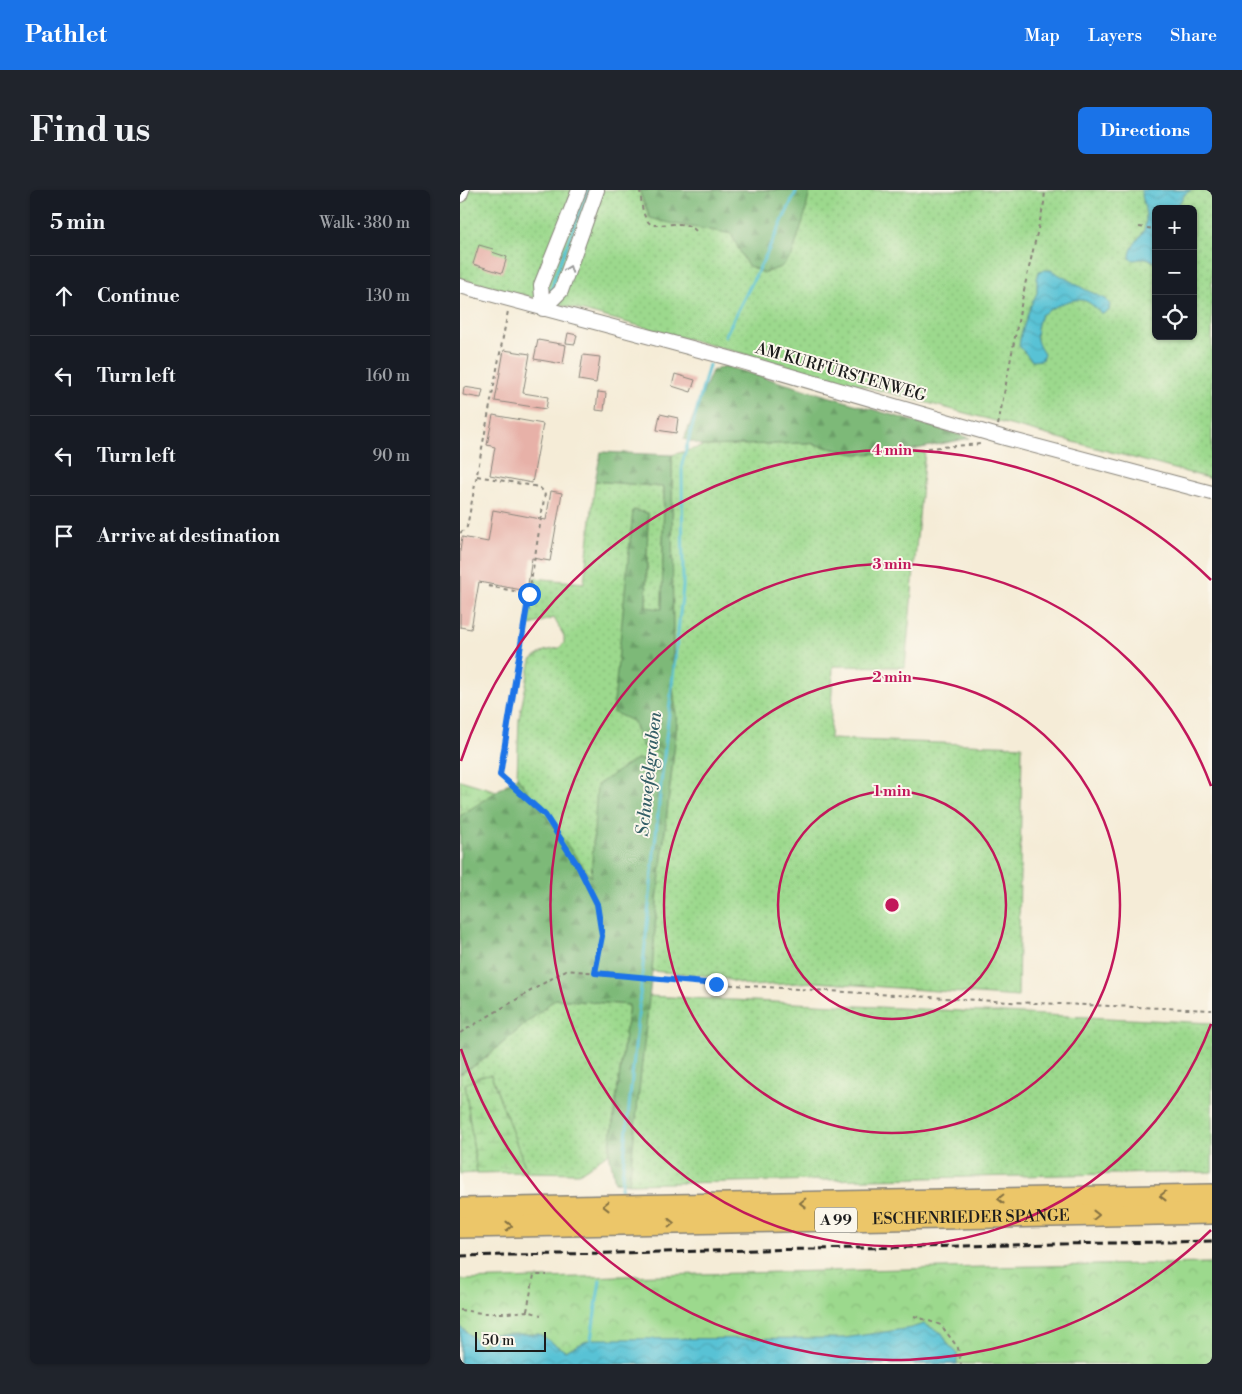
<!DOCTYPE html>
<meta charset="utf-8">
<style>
body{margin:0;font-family:"Libre Bodoni",serif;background:#20242c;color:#f1f3f6}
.controls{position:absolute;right:15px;top:15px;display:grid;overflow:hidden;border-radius:8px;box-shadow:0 1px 4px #0004}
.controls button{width:45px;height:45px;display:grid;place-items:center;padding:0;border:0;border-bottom:1px solid #363941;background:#171b24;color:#f1f3f6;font:25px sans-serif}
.scale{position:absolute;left:15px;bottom:12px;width:71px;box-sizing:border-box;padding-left:5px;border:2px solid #1c1c1c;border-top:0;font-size:14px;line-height:18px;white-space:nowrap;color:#1c1c1c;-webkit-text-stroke:4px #fbf7ec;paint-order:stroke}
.stop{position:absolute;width:15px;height:15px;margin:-11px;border:4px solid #1a73e8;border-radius:50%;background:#fff}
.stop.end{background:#1a73e8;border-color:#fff;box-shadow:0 1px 5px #0008}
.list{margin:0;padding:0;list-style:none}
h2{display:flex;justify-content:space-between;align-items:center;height:65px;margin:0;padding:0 20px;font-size:21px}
h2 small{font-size:16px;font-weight:400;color:#9ea1a6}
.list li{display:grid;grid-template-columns:32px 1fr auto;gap:15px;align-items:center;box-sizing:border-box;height:80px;padding:0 20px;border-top:1px solid #363941}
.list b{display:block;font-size:19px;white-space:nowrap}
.list em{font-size:16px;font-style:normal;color:#9ea1a6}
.icon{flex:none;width:28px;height:28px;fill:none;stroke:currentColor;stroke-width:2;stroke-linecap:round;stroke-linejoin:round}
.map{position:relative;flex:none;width:752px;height:1174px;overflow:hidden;border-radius:8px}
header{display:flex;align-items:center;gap:30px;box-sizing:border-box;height:70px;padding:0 25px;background:#1a73e8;color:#fff}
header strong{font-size:24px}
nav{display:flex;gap:28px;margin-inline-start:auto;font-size:18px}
.intro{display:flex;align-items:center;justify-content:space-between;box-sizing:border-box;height:120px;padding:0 30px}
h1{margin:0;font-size:35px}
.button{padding:12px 22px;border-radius:8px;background:#1a73e8;color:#fff;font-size:18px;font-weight:700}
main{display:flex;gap:30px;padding:0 30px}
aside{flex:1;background:#171b24;border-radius:8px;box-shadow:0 1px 4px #0004}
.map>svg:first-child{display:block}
.grass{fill:url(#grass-dots);stroke:#5c7a54;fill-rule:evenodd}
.forest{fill:url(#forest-firs);stroke:#4c6a4a}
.wetland{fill:url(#wetland-marsh);stroke:#5c7a54}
.park{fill:url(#park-crowns);stroke:#5c7a54}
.water{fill:url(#water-waves);stroke:#3a6f78}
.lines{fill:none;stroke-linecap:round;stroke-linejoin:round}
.stream{stroke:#59c2d5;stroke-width:3}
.building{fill:#e7b1a8}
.minor-casing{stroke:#88847a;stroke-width:16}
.highway-casing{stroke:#88847a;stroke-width:24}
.path{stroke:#88847a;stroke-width:2;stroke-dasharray:4 4;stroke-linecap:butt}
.minor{stroke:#fff;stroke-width:14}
.highway{stroke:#ecc669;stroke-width:21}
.rail{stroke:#1c1c1c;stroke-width:3;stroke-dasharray:8 4;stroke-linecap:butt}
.oneway{stroke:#999}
.oneway2{stroke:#847142}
.route{stroke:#1a73e8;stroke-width:6}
.ring{fill:none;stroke:#c2185b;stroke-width:2.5}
.labels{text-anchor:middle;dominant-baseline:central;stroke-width:4;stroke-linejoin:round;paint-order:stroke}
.shield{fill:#fbf7ec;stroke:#5f5e5a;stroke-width:1}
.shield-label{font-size:15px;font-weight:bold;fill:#1c1c1c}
.street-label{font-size:16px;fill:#1c1c1c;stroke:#fbf7ec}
.water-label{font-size:18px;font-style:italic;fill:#345e66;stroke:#fbf7ec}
.centre{fill:#c2185b;stroke:#fbf7ec;stroke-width:2.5}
.ring-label{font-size:15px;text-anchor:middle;font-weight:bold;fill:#c2185b;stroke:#fbf7ec;stroke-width:4;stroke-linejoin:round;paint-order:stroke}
</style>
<header>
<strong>Pathlet</strong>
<nav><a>Map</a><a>Layers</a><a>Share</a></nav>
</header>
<div class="intro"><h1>Find us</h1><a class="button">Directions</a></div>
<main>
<aside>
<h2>5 min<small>Walk · 380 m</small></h2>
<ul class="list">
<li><svg class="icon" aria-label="ahead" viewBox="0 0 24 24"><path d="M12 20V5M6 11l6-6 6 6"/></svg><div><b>Continue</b></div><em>130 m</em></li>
<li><svg class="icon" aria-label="left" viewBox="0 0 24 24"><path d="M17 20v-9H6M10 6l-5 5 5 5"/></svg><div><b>Turn left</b></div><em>160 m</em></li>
<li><svg class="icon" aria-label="left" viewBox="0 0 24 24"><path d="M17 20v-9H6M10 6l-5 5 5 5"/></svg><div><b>Turn left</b></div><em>90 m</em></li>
<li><svg class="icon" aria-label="arrive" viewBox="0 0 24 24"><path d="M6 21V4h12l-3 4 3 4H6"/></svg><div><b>Arrive at destination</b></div></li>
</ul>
</aside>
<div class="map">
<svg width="752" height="1174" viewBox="0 0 752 1174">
<defs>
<pattern id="grass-dots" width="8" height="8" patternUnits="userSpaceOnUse" patternTransform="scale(1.25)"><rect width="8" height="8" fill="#9cd98d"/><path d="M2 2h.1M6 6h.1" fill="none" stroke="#86ba79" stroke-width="1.8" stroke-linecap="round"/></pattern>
<pattern id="forest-firs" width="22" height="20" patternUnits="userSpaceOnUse" patternTransform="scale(1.25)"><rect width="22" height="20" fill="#7db978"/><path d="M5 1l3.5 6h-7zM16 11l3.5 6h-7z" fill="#6b9e67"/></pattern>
<pattern id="wetland-marsh" width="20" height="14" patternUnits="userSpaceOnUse" patternTransform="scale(1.25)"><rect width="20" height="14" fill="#9cd98d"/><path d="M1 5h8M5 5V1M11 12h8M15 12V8" fill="none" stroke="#86ba79"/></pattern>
<pattern id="park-crowns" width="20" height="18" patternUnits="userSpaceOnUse" patternTransform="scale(1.25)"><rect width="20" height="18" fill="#9cd98d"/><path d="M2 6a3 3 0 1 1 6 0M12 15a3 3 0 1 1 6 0" fill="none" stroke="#86ba79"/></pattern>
<pattern id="water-waves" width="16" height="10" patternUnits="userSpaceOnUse" patternTransform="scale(1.25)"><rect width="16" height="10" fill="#59c2d5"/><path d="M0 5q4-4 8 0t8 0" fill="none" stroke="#4da6b6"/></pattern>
</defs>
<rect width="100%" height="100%" fill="#fbf7ec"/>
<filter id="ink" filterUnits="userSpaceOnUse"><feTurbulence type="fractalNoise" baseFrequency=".02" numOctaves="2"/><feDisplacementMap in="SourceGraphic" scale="10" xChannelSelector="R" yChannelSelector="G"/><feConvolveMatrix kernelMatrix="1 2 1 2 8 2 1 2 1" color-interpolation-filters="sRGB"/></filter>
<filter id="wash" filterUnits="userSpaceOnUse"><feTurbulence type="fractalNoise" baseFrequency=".0096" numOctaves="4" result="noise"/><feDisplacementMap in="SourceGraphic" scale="20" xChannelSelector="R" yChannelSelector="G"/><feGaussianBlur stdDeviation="1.12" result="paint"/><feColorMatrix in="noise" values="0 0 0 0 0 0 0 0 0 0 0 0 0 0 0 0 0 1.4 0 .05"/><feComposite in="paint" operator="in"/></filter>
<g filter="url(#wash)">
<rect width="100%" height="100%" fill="#f5ecd7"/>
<path class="grass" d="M0,0H752V289L0,88ZM696,19H733V146H696Z
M349,253L396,264L465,262L445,477L373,476L370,549L562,556L558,807L356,792L290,796L259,787L192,781L197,711L217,534L213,497L212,265L244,256Z
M135,291L204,297L202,420L186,418L188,323L174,320V532L181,555L200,564L198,573L176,569L131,688L57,587L59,529L71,470L84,461L99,458L104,453V446L94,428L67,436L74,388L124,393Z
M188,806L752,833V982L169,994Z
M95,809L169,815L149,963L119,983L67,982L31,885L5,895L17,983L0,984V884L19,873Z"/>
<path class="forest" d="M180,0H350L345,24L332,66L321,77L304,83L287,75L271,44C243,38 217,36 190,28L181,6Z
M265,176L510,248L437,263L395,264L349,253L244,256L224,249L252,181Z
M141,262L212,265L213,497L217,534L197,711L192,781L169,994L155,992L149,963L169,815L95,809L19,873L0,884V626L57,587L131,687L137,595L176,569L198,573L200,564L181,555L174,532L153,522L173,320L188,323L186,417L202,419L204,297L135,291Z"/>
<path class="wetland" d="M0,590L37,601L0,626Z
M31,885L67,982L17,983L5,894L21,886Z"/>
<path class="park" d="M752,1073V1174H0V1090L524,1077Z"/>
<path class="water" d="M681,0H732L726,3L715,19H696V73L687,68L674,70L670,69C669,57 679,50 684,40C689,27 683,13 681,0Z
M584,80H591L626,100L646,109L650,115L649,121L642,124C636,119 630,111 622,110C607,108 593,118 581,125C575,142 574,150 584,164L582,170L572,171L559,156L561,144L571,115L577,103V89L579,81Z
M464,1134L482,1143L488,1154L497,1163V1174H0V1137L5,1140L22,1157L34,1144H79L105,1161L131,1149L384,1148L451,1138Z"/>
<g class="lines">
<path class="stream" d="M90,105L95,86L128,0
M265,146L307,63L337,0
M161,999L201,593L223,397L222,274L249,175
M131,1149L140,1090"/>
</g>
<g id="blocks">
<path class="building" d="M19,55L33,59L32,62L47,67L42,83L13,74Z
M108,143L117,145L115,154L106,153Z
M78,150L106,155L103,174L74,169Z
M44,160L70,164L63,203L88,207L86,219L35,211Z
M123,165L140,167L136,193L119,190Z
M215,184L235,190L231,202L212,196Z
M4,197L23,200L21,208L3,205Z
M138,202L146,203L144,221L136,220Z
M200,224L218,228L216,243L197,240Z
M33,225L83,234L72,293L30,285L35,257L27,255Z
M91,301L102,303L90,371L72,368L67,401L19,392L11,439L0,437V361L2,347L28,352L33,320L86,330Z"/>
</g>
</g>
<g filter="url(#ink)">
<use href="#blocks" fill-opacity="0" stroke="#88847a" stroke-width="1"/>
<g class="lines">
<defs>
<path id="minor" d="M0,5L2,0
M0,96L269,168L545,248L752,303
M83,119L101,101L137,0
M83,119L81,95L119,0"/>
<g id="highway">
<path d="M0,1019L752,1005"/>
<path id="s1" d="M0,1037L752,1023"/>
</g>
</defs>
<use href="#minor" class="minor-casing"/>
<use href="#highway" class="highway-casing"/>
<path class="path" d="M180,0C182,12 181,28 192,35C207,36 226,29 237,42
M679,37L696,39
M538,235L565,95L584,13L585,0
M468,258L521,254
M17,286L79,297L85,303L69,404
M0,343L7,337L48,121
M28,396L69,404L41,585L85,625L118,676L137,714L142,746L135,783
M0,843L106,780L256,794L550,812L752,820
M0,1120L22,1123H47L67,1121L81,1125
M67,1121L74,1085H87
M454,1126L481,1135L498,1158L501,1174"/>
<use href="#minor" class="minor"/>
<use href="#highway" class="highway"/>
<path class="rail" d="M0,1066L752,1051"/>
</g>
<defs><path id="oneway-chevron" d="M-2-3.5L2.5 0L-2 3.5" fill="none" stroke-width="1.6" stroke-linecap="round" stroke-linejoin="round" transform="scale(1.25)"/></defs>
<use class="oneway" href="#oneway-chevron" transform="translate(109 79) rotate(-70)"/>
<g class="oneway2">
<use href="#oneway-chevron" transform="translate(703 1006) rotate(179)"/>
<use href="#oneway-chevron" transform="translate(541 1009) rotate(179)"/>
<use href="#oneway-chevron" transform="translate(343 1013) rotate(179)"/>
<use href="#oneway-chevron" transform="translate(146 1016) rotate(179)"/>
<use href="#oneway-chevron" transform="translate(636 1025) rotate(-1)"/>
<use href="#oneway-chevron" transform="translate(211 1033) rotate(-1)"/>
<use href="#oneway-chevron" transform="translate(49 1036) rotate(-1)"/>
</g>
</g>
<g class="lines" filter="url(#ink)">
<path class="route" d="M69,404L40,585L85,625L118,676L137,714L142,746L135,783L256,794"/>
</g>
<g class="ring">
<circle cx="432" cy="715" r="114"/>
<circle cx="432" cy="715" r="228"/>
<path d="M751 834A341 341 0 1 1 751 596"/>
<path d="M751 1040A455 455 0 0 1 1 859M1 571A455 455 0 0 1 751 390"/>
</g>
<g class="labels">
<rect class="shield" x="355" y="1017.5" width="42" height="25" rx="4"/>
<g class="shield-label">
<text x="376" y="1030">A 99</text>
</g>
<g class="street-label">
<text transform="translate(381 182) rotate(16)">AM KURFÜRSTENWEG</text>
<text stroke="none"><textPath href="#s1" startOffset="511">ESCHENRIEDER SPANGE</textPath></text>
</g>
<g class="water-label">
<text transform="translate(189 584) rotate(-84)">Schwefelgraben</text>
</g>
</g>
<circle cx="432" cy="715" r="8" class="centre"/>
<g class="ring-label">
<text x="432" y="265">4 min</text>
<text x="432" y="379">3 min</text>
<text x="432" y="492">2 min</text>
<text x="432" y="606">1 min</text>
</g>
</svg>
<div class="controls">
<button>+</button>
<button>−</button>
<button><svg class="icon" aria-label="locate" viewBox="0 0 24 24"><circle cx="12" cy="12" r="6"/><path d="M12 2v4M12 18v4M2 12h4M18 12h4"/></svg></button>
</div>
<div class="scale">50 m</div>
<div class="stop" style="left:69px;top:404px"></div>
<div class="stop end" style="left:256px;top:794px"></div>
</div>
</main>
